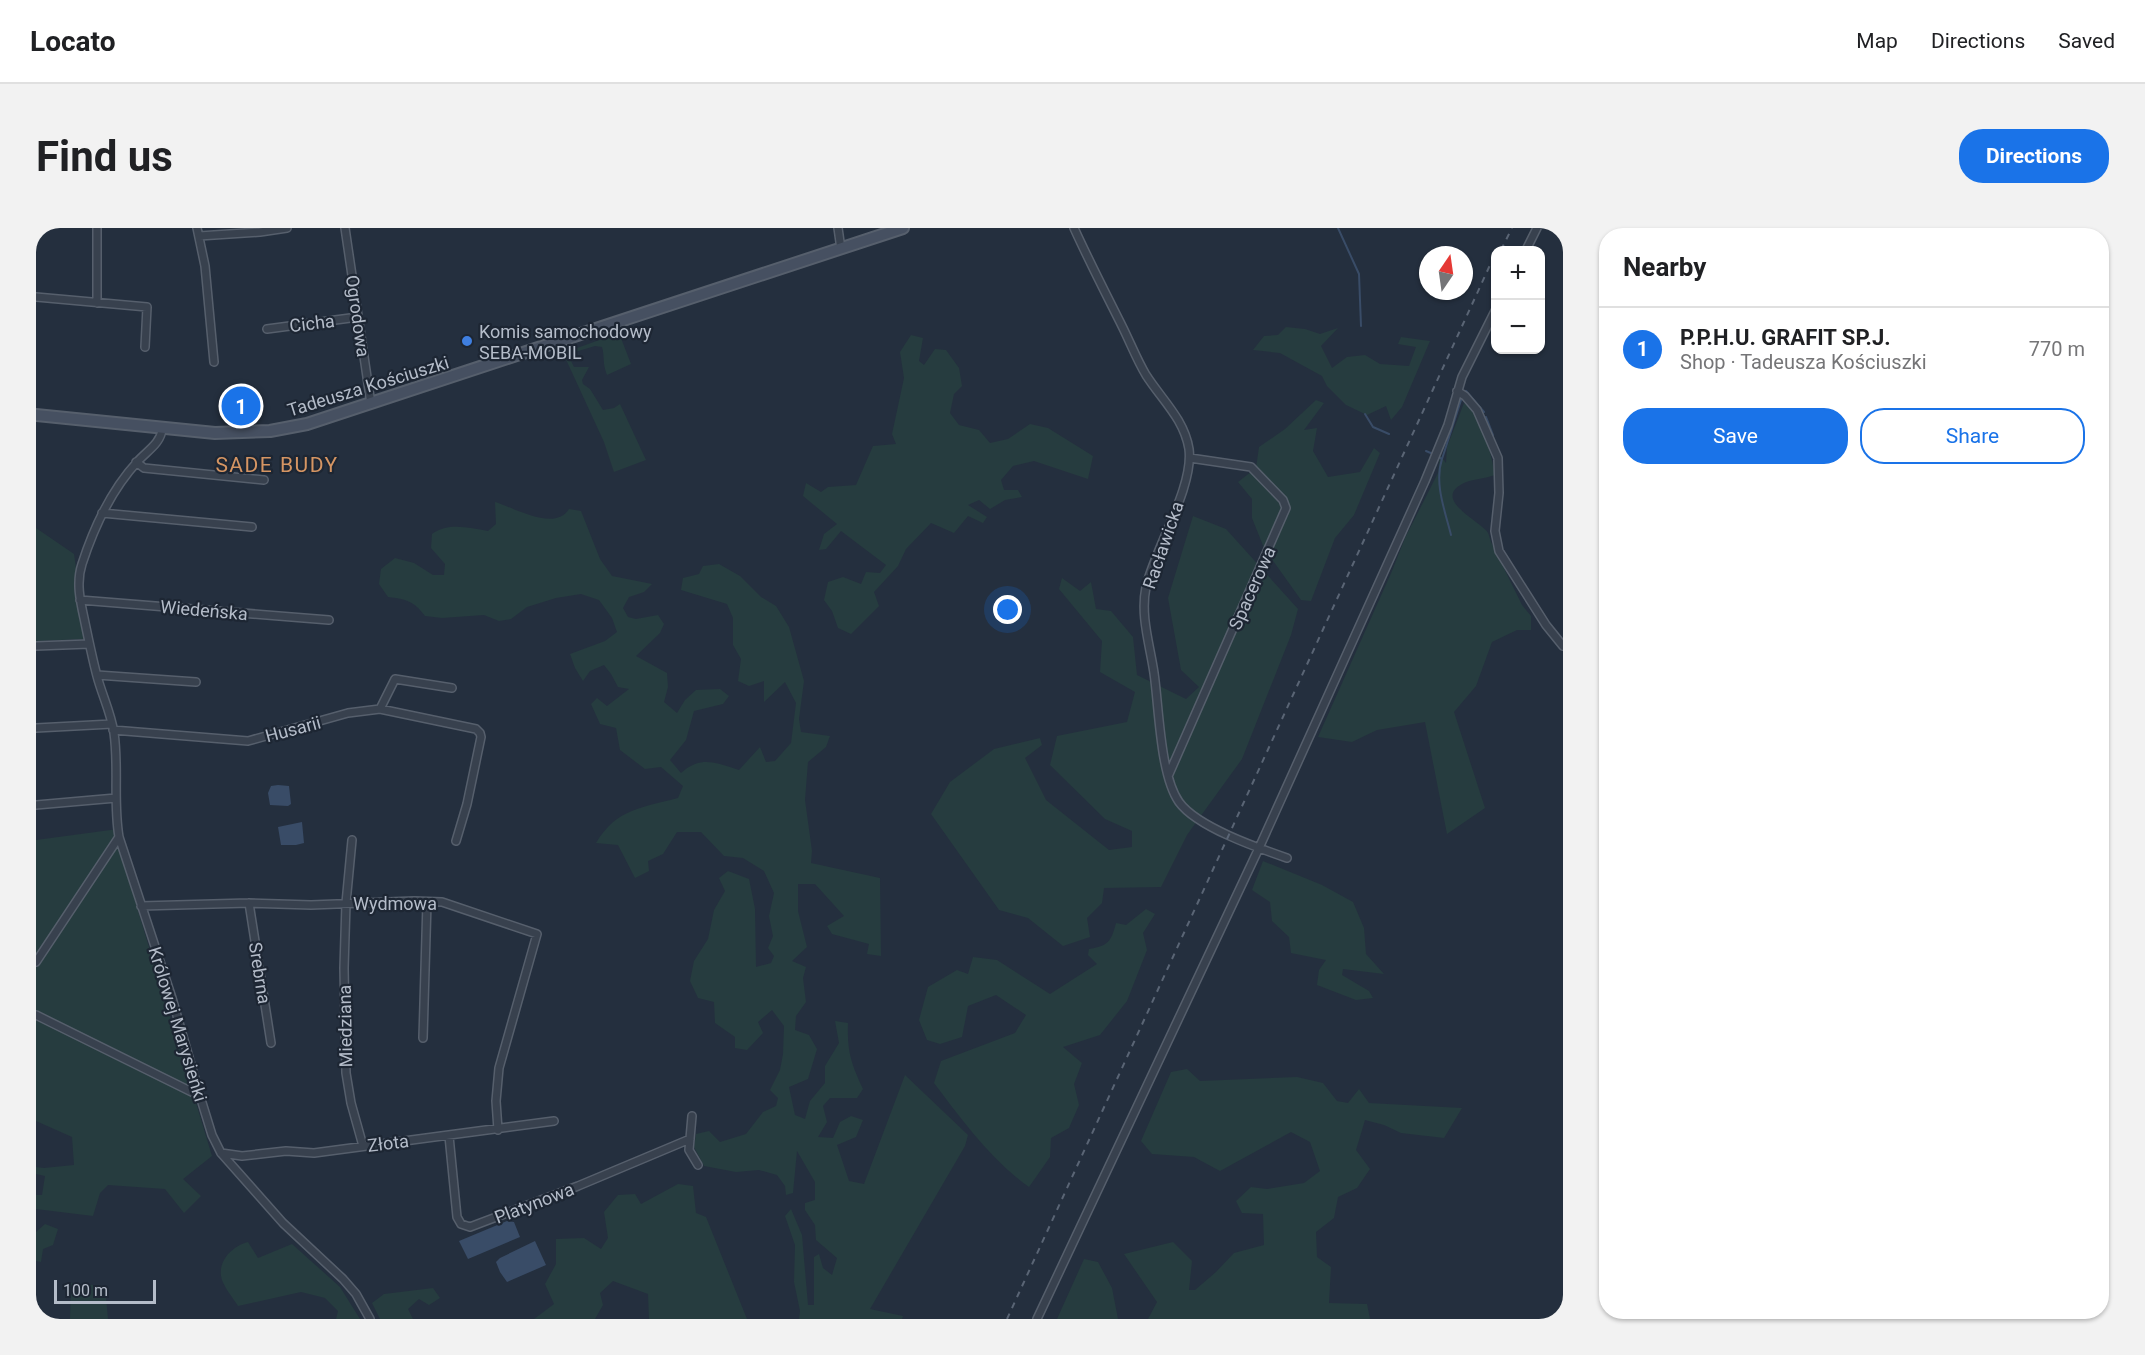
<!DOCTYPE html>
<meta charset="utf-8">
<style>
body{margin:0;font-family:Roboto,sans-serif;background:#f2f2f2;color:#202124}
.controls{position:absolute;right:18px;top:18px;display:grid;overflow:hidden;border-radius:12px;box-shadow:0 2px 4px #0004}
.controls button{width:54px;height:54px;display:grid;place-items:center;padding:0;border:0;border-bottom:2px solid #e0e0e0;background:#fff;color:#202124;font:30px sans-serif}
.compass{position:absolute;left:1383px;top:18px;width:54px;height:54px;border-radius:50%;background:#fff;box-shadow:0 2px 4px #0004;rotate:13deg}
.scale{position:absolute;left:18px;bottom:15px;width:102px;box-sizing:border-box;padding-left:6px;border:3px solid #b4bcc9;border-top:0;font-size:16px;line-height:21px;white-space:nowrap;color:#b4bcc9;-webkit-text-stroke:4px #1d2633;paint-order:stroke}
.you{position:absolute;left:972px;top:382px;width:21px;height:21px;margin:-15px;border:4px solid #fff;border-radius:50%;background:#1a73e8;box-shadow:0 0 0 9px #1a73e833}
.badge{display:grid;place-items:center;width:39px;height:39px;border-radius:50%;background:#1a73e8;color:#fff;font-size:20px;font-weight:700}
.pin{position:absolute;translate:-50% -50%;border:3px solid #fff;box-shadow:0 2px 6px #0006}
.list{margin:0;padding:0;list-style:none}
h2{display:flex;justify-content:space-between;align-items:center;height:78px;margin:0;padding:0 24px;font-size:26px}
h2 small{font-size:20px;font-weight:400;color:#757577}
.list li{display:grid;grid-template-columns:39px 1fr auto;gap:18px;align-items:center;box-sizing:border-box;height:84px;padding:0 24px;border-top:2px solid #e0e0e0}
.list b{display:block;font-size:22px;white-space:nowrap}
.list p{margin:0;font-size:20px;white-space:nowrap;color:#757577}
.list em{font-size:20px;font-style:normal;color:#757577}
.actions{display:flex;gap:12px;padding:18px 24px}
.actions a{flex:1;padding:14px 0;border:2px solid #1a73e8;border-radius:24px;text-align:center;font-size:21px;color:#1a73e8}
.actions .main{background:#1a73e8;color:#fff}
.map{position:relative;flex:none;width:1527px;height:1091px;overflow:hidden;border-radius:24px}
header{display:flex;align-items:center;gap:36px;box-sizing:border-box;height:84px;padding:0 30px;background:#fff;border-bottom:2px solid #e0e0e0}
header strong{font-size:28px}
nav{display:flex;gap:33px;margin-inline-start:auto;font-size:21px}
.intro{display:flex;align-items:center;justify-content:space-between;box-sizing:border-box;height:144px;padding:0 36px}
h1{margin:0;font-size:42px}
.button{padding:15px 27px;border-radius:24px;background:#1a73e8;color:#fff;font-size:21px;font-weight:700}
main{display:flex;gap:36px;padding:0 36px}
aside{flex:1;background:#fff;border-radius:24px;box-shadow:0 2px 4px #0004}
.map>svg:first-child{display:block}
.green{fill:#263c3f}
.water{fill:#394c67}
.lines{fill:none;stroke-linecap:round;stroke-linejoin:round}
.stream{stroke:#394c67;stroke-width:2}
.street-casing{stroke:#565f6c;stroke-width:10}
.secondary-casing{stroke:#565f6c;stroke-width:14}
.street{stroke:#38414e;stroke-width:7}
.secondary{stroke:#465061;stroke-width:10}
.rail{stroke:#5a6575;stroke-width:2;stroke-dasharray:6 6;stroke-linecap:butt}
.shop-dot{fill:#3f7fe0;stroke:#1d2633;stroke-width:2}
.labels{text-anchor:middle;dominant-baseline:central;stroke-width:4.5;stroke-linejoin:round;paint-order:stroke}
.street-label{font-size:18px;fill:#b4bcc9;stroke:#1d2633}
.poi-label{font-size:18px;fill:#b4bcc9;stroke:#1d2633;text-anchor:start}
.quarter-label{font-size:21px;letter-spacing:1.5px;fill:#d59563;stroke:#1d2633}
</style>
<header>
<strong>Locato</strong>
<nav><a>Map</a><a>Directions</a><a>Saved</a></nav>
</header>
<div class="intro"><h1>Find us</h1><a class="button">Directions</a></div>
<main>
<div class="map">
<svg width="1527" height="1091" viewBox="0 0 1527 1091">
<rect width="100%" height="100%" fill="#242f3e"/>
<path class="green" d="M1250,99L1269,101L1284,106L1302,100L1285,118L1296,140L1311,129L1329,127L1344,136L1373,138L1380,119L1362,116L1365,109L1394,113L1366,179L1355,192L1350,178L1331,187L1310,177L1291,158L1286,148L1244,125L1217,122L1228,108L1242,107Z
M583,105L595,136L571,147C566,134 569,130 566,119L559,118L529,127L533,129L538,139H553L546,152L547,156L554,161L567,182L578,180L584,176L610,232L578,244L568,214L527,125Z
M875,107L887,110L883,133L888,137L899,121L910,122L923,140L926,158L918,166L914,185L923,197L943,202L954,215L972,211L994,196L1012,200L1057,228L1052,251L998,233L977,238L965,252L968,262H982L986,269L969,272L954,281L943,272L932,277L951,289L947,295L932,288L918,305L895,295L870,321L862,338L838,364L843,378L815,406L802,400L796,383L788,372L792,354L807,349L825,356L830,344L844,345L850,337L805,303L790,321L783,322L788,306L801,296L767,268L770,255L785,264L792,259L820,257L837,218L860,216L856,206L868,150L864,124Z
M1280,172L1288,175L1268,202L1281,200L1277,223L1292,249L1324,244L1338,220L1344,225L1318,287L1299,310L1275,373L1265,372L1228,320L1216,290V271L1202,254L1220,240L1223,219L1249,201Z
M1428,175C1447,186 1455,226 1459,247C1448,251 1435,251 1426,256C1396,272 1446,294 1452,305C1453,307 1454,311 1455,314L1486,377L1495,388V402H1481L1456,414L1440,458L1418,484L1449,580L1411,606L1389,494L1341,502L1316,514L1282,509L1356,343L1369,310L1402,245L1404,227L1410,235L1411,219Z
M459,274C479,280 519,304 533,281L545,283L564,331L576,348L616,356L608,364L593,369L587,380L592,389L600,391L622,387L628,396L624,405L600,428L631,445L632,459L628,474L641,485L649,472L660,462L684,461L693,468L687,476L658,483L650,512L634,532L645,545C665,527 680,535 703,542L724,519L730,534L739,533L755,515L760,475L749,454L728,474V453L713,458L702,453L705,431L697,417V390L691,376L645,362L647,350L663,346L667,338L683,336L704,348L725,369L740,378L753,399L768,453L763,491L765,504L794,508L790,519L772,534L769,572L776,623L775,635L844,650L845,728L831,726L833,716L796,706L791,698L808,688L779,656H762V683L771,719L756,733L770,739L767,750L770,774L760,788L759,802L773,807L781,821L772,851L753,859L759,887L769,891L774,873L789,855V838L803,815L799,793L812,795C811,823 815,835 827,861L821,870H794L787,878L791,894L782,909L797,910L804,894L815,888L827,892L820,909L801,917L813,953L828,956L869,847L932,907L929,918L834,1081L867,1088L866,1091H763L764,1083L758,1054L759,1017L749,988L755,981L766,1007L772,1077H778V1029L783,1026L787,1040L796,1047L801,1030L780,1012L779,997L769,982V975L779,972V954L761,923L757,965L750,967L749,958L741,947L723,942L700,944L668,938L658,919L660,906L673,903L684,914L710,906L727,884L740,878L742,870L734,862L744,842L747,826L748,798L736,782L722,794L727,805L711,822L699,820V809L679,795L678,774L662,770L654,753L658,733L672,711L678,682L689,663L683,650L692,643L713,651L719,681L720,739L735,735L738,728L732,720L737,708L733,688L738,665L728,643L707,630L688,628L665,604H641L627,626L612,633L613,643L599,650L582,617L560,615C581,580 606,580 642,570L647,558L625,539L609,541L584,522L580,500L564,496L555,476L561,470L571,478L593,461L582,459L575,446L568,437L554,443L547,453L539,440L534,426L569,413L581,404L576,390L563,372L545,366L520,370L491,379L475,391L463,393L448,387L406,390L389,388C378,373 370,371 352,369L343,356L345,341L359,330L378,335L397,347H408L409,336L395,320L396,306C413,294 433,300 452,303L460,296Z
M1157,288L1190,301L1262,381L1255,407L1206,531L1151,607L1125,659L1068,660L1066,675L1051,690L1054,709L1027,718L992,690L963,682L895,586L914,554L958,521L1004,510L1006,517L989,530L1010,572L1073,622L1096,619V603L1069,591L1014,537L1021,508L1091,494L1099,464L1064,444L1066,413L1023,361L1026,350L1044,363L1055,354L1060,381L1075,383L1097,409L1101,447L1150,471L1163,459L1145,442L1132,370Z
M0,300L38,326L50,411L0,413Z
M82,601L103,686L176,928L147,951L165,968L148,985L129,961L72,957L64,965L57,988L0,981V967H6L9,948L0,946V939L8,940L38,937L36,909L0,893V612Z
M1227,633L1286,657L1317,674L1328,700L1330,726L1348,746L1307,741L1306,747L1333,763L1337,770L1320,772L1281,757L1283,742L1290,732L1255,725L1253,709L1236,693L1234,674L1216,662Z
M1110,681L1119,686L1107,705L1111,722L1091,773L1064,807L1027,819L1046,835L1038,856L1043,877L1033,900L1015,910L1014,929L993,959C956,933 925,891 898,855L905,833L979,805L990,787L960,767L932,778L926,809L904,816L891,812L883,792L892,759L921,742L932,746L937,729L961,732L1014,766L1061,736L1052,727L1053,721C1072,718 1075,714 1080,695L1090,697Z
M1151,841L1164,853L1261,849L1287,855L1301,873L1312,875L1323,861L1333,875L1426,880L1408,910L1365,905L1348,897L1329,892L1320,922L1334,941L1321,960L1302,969L1298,990L1280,1004L1281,1029L1295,1039L1293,1075L1331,1076L1334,1091H1112L1121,1074L1088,1026L1137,1014L1156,1033L1153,1062H1159L1180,1044L1198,1025L1228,1017L1227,986L1206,985L1200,973L1215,959L1231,961L1268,955L1284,943L1274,914L1255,904L1184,943L1158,929L1116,926L1105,913L1135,844Z
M642,956L657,958L660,985L670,989L711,1091H613L612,1066L577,1053L564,1065L567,1077L559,1091H498L518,1076L509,1056L520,1036V1011L548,1010L565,1021L572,1010L568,984L582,967L599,966L605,976Z
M9,996L22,1001L17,1017L7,1021L5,1034L0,1033V1004Z
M212,1014L222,1030L256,1016L304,1059L324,1091H300L302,1083L289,1070L265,1064L202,1078C197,1070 186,1057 185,1048C183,1031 197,1018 212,1014Z
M1048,1031L1062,1034L1076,1060L1082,1091H1021Z
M35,1055L69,1058L72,1091H34Z
M397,1060L404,1070L393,1077L383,1071L372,1081L377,1091H344L336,1075L348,1066Z"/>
<path class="water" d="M242,557L253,558L255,576L252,578L234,577L232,565L235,558Z
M266,594L268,615L260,617H245L242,599Z
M471,993L478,994L484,1009L432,1031L423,1013Z
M499,1013L510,1037L471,1054L464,1044L460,1034L464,1030Z"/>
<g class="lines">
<path class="stream" d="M1302,0L1323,46L1325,98
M1430,163L1448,184
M1329,186L1337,199L1353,206
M1450,189L1457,207
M1390,223L1397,226
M1404,230L1406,231C1398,255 1409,283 1415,307
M1406,231L1425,172"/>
<defs>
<path id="street" d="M161,0L169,38L178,134
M309,0L335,176
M802,0L805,21
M1038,0C1053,33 1070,66 1086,98C1094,114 1101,132 1110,147C1126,172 1148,191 1153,221C1158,259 1119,320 1110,359C1104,388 1114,417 1118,445C1123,479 1124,547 1143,574C1161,599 1222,620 1251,630
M163,8L224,4L251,0
M1490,22L1501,0
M0,69L111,79L109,119
M61,75V0
M231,101L322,89
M1421,163L1429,168L1441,182L1462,230L1463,265L1459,303L1463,323L1510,397L1527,418
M126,201C125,215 111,223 102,233C75,262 58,299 46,336C40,354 44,372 48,390C52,409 56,429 61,448C66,467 75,485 78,505C83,539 77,574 83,609L136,770L164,868L176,907L185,925L247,995L307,1051L320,1066L334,1091
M100,234L108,240L228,252
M66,285L216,299
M44,372L293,392
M0,418L53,416
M61,447L160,454
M344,481L359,451L416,460
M0,500L76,496
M77,502L212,513L312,485L344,481L440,501L444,505L445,509L431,576L420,613
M1133,546L1250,280L1247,272L1215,239L1154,230
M0,577L80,570
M316,612L310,675L308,740L310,845L315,875L327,918
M213,675L235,815
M105,678L213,675L275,677L378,673L406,674L501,706L463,840L460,873L462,902
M0,734L83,609
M0,787L164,868
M387,810L391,674
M656,888L653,922L662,937
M413,908L421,989L425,996L434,999L542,958L654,911
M185,925L206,928L250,923L278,925L518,893
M1001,1091L1223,620L1389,253L1412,197L1426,149L1460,81"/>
<path id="secondary" d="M0,187L179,205L234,203L271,196L867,0"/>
</defs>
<use href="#street" class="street-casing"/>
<use href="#secondary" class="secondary-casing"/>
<use href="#street" class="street"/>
<use href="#secondary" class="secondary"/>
<path class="rail" d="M1465,22L1476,0
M971,1091L1460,24"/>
</g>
<circle class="shop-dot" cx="431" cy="113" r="6"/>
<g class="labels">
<g class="street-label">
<text transform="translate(322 88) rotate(82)">Ogrodowa</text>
<text transform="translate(276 95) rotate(-7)">Cicha</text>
<text transform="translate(332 158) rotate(-17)">Tadeusza Kościuszki</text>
<text transform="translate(1127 317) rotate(-71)">Racławicka</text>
<text transform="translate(1216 360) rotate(-66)">Spacerowa</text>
<text transform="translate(168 382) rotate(5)">Wiedeńska</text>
<text transform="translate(257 501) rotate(-15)">Husarii</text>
<text x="359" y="675">Wydmowa</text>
<text transform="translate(224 745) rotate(81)">Srebrna</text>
<text transform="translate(142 796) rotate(73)">Królowej Marysieńki</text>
<text transform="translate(309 798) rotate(-91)">Miedziana</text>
<text transform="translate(352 915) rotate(-7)">Złota</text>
<text transform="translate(498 975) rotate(-21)">Platynowa</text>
</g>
<g class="poi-label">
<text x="443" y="103">Komis samochodowy<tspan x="443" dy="21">SEBA-MOBIL</tspan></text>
</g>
<g class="quarter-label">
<text x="241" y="237">SADE BUDY</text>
</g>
</g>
</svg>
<div class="controls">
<button>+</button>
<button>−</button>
</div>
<svg class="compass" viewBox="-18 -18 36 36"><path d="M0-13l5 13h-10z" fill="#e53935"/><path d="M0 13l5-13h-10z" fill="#757577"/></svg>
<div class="scale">100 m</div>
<div class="you"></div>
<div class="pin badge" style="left:205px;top:178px">1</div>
</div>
<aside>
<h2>Nearby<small></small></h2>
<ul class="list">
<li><span class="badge">1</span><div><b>P.P.H.U. GRAFIT SP.J.</b><p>Shop · Tadeusza Kościuszki</p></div><em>770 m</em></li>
</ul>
<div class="actions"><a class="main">Save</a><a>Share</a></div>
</aside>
</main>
